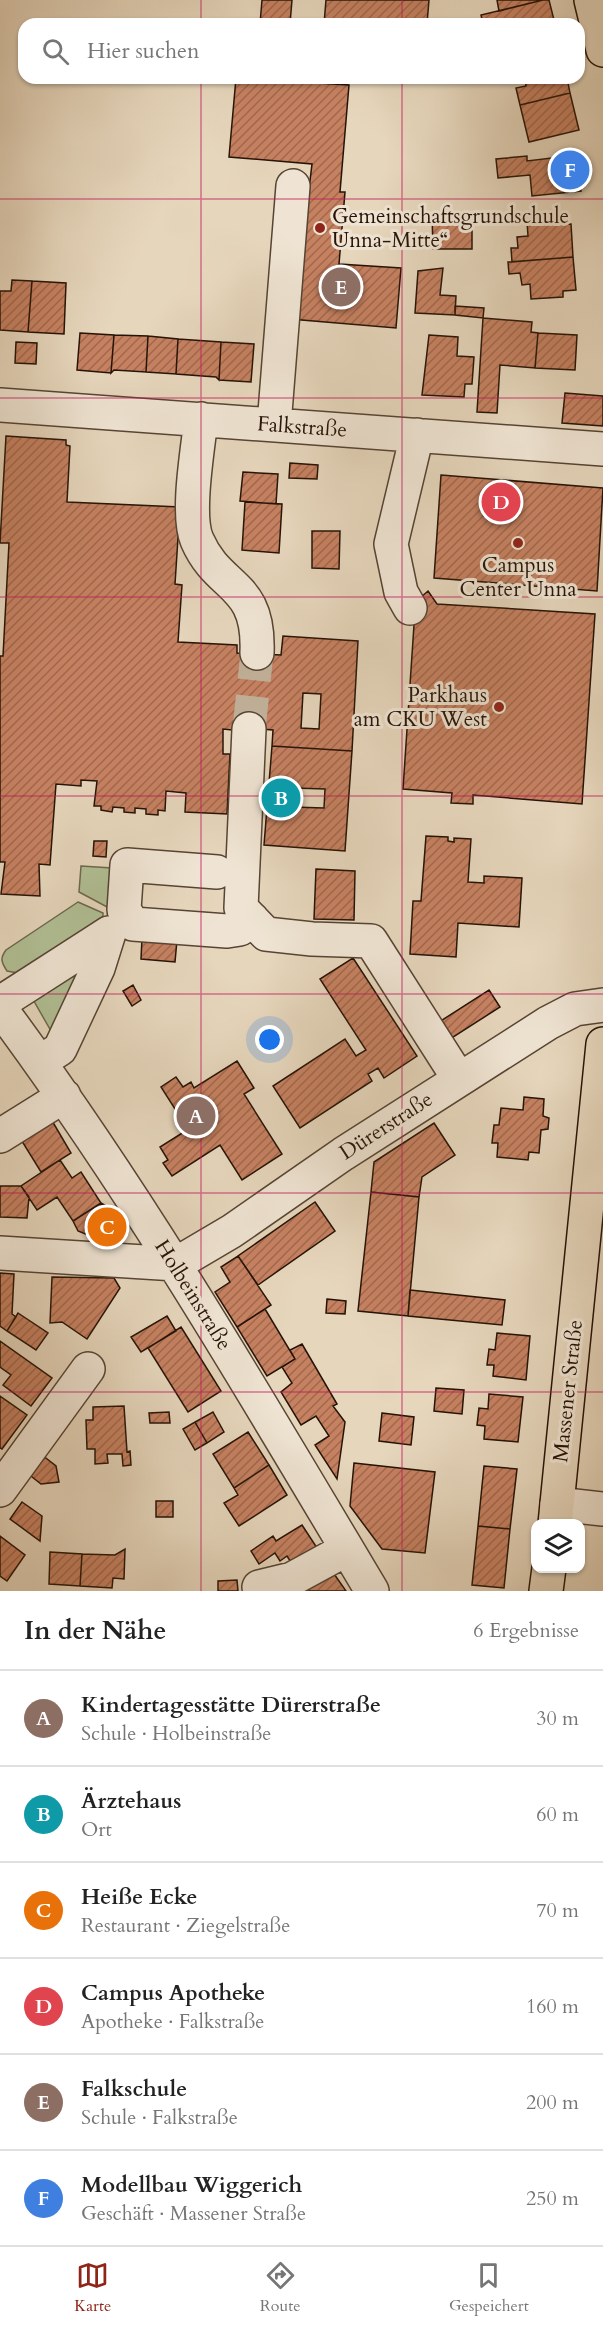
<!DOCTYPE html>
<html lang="de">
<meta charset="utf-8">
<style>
body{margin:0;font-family:Cardo,serif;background:#f2f2f2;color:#222}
.controls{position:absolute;right:18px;bottom:18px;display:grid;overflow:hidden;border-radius:12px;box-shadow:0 2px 4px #0004}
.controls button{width:54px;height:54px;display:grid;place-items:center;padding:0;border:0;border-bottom:2px solid #e0e0e0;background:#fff;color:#222;font:30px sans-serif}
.you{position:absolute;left:270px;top:1040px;width:21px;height:21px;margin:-15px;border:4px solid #fff;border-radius:50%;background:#1a73e8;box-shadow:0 0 0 9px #1a73e833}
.badge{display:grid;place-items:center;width:39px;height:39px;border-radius:50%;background:#8f2418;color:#fff;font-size:20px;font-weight:700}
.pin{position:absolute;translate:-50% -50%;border:3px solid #fff;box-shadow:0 2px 6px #0006}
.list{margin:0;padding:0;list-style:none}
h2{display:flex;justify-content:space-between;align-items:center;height:78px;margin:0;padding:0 24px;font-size:26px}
h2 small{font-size:20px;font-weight:400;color:#767676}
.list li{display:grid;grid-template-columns:39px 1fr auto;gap:18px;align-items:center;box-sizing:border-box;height:96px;padding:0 24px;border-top:2px solid #e0e0e0}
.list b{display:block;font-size:22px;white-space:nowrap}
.list p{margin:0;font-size:20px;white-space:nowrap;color:#767676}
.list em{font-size:20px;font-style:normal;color:#767676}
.icon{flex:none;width:33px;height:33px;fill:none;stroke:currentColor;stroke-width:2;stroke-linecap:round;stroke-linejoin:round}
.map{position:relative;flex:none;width:603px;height:1591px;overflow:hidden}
.search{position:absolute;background:#fff;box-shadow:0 2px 4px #0004;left:18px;right:18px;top:18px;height:66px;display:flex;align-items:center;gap:15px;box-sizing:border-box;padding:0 21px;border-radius:18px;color:#767676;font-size:22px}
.sheet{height:654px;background:#fff}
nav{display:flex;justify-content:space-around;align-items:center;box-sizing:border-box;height:84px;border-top:2px solid #e0e0e0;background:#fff;font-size:16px;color:#767676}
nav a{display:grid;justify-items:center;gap:3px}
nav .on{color:#8f2418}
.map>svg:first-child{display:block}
.green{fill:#b1bf94;stroke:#6c694e;stroke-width:1.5}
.building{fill:url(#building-hatch);stroke:#261307;stroke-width:1.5;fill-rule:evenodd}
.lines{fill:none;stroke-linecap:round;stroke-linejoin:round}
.minor-tunnel{stroke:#c0af98;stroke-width:33;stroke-dasharray:33 16;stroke-linecap:butt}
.minor-casing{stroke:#564434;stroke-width:36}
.major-casing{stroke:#261307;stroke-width:36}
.minor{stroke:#efe4d3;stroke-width:33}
.major{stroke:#e6d6bc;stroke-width:33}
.grid{fill:none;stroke:#c2185b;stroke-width:1.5;stroke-opacity:0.55}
.poi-dot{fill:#8f2418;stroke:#efe4d3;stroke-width:2}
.labels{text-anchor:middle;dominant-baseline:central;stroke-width:6;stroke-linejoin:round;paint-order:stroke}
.poi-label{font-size:21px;fill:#261307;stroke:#efe4d3;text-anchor:start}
.street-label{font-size:21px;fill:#261307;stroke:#efe4d3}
</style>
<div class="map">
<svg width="603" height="1591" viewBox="0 0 603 1591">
<defs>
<pattern id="building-hatch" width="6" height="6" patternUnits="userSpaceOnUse" patternTransform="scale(1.5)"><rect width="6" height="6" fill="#c68161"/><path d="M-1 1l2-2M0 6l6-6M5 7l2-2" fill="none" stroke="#a1684e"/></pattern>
</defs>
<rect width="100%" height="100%" fill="#e6d6bc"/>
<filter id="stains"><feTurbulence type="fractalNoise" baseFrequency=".00333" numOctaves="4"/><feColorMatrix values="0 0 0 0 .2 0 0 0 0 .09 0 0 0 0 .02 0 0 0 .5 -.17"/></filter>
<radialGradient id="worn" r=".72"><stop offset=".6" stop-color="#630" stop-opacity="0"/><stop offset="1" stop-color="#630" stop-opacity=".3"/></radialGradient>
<path class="green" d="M81,866L112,868L109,908L79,892Z
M78,902L103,913V916L18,973L7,971C1,962 0,958 6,950Z
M89,954L51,1031L31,996Z"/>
<path class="building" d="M262,0H292L290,24H260Z
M326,0H429L427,24H324Z
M497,0H543L499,11Z
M543,0H549L555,24H483L481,15Z
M236,78L349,85L340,192H345L339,264L401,268L396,328L290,319L300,189H309L312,164L229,157Z
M525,78H567L570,93L520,105L516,88L526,86Z
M570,93L579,130L529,142L520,105Z
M577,155L581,191L532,196L530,175L498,178L496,159L527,156V161Z
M472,213V249H433L432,214Z
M556,220V225L571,224L573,257L512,262L511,248H518L517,237L528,236L527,222Z
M573,257L576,290L563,291V297L531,299L530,284L522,285L520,273L509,274L508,262Z
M443,268L440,295L456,296L455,315L415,313L418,271Z
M12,280L32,281L28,332L0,330V291H11Z
M32,281L66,283L64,334L28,332Z
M455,306L484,308L483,318L455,315Z
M483,318L532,322L531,332L538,333L535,368L500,365L497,413L477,412Z
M80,333L114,335L111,373L77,370Z
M538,333L577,335L575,370L535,368Z
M114,335L148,336L146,372L114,370L111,373Z
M429,335L458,337L457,356L474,357L472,384H465L464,397L422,395Z
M148,336L178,339L176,374L146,372Z
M178,339L221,342L219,380L216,377L176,374Z
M16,342L37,343L36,364L15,363Z
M221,342L254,344L251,382L219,380Z
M565,393L603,396V426L562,423Z
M6,436L66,440V445L70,446L67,502L180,507L175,584L182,585L178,642L237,645V653L281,655L283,636L358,641L352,751L272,746L273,730L233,727L232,730L223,729V754H230L227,814L185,812L186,793L166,791L165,811L158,810V815L146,814V809L135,808V813L124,812V808L113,807L112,812L101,810V806H94L97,781L81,780V786L56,784L50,865L39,864L40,896L1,894L5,862H0V656H3L9,543H0ZM303,693L321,694L319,729L301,728Z
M290,463L318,465L317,479L289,478Z
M243,472L278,474L276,504L240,501Z
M441,475L603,488L597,591L434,578Z
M245,502L282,504L279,553L242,550Z
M312,531H340L339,569L312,568Z
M428,591L437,604L595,614L582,804L473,795V804L451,803L452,793L403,789L414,625L404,612Z
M272,746L352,751L345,851L264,845ZM294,788L325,789L324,808L293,807Z
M426,836L448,837V841L454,842V838L471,839L468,882L484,883V876L522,878L519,927L458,923L456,957L410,954L413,901H421Z
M94,841H107L106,857L93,856Z
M316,869L355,871L354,920L314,919Z
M142,938L177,940L175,962L141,959Z
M353,958L417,1056L384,1078L378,1068L368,1074L372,1081L300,1128L273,1086L345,1039L356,1056L366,1050L320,979Z
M133,985L141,1000L132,1006L123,991Z
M489,990L500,1007L447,1041L436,1024Z
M237,1061L254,1088L244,1094L282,1154L242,1180L220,1145L172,1176L163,1163L168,1160L160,1147L195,1125L188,1116L182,1120L161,1087L176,1077L183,1087L191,1082L194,1088Z
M524,1097L544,1099L543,1116L549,1118L548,1129L541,1130L539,1153L529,1152L528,1160L497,1157L498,1143H492L494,1125H499L501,1108L523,1110Z
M51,1119L71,1153L41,1172L20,1138Z
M434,1123L455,1155L422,1177L419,1197L371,1192L374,1162Z
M60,1160L72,1178L81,1172L101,1203L73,1221L57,1197L37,1210L21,1186Z
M0,1186H21L29,1197L27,1218L0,1217Z
M371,1192L419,1197L408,1316L358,1311Z
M315,1202L335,1231L258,1285L238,1256Z
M101,1203L114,1211L100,1240L78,1231L73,1221Z
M238,1256L271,1305L237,1327L215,1292L230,1282L221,1267Z
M0,1273L14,1274L12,1314L16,1317L7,1331L0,1326Z
M52,1277L114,1278L120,1288L87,1339L62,1322L50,1323Z
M410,1290L505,1300L502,1325L408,1316Z
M327,1299L346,1301L345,1314L326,1313Z
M265,1309L295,1359L267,1376L237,1327Z
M18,1313L48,1333L36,1350L7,1331Z
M167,1316L176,1331L141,1352L131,1337Z
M181,1327L221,1391L188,1412L148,1348Z
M497,1333L530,1336L526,1380L493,1376L494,1365H487L489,1349L495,1350Z
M0,1341L52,1378L31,1406L3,1385L11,1375L0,1367Z
M302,1344L337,1404L333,1406L345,1422L337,1479L315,1445L329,1436L316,1416L301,1425L281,1392L292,1383L282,1367L295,1359L290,1350Z
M436,1388L464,1390L462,1414L434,1411Z
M489,1394L523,1397L518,1442L484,1439L485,1426L477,1425L479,1408L488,1409Z
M0,1396L27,1415L2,1449L0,1448Z
M124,1406L127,1452L130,1451L131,1465L123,1466L122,1454H107L108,1463L95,1464V1449H87L86,1420H93V1407Z
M169,1412L170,1423H150L149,1413Z
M213,1412L224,1432L207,1443L195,1422Z
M382,1413L414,1417L411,1445L379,1441Z
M195,1422L207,1443L195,1450L183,1429Z
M248,1432L269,1465L234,1488L213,1454Z
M42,1455L56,1466L59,1482L41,1484L27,1473Z
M354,1463L435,1472L425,1553L382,1549L350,1506Z
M269,1465L287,1495L239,1526L224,1503L238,1495L234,1488Z
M484,1466L517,1469L510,1529L478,1526Z
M156,1501H173V1517H156Z
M22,1502L42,1516L40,1541L10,1519Z
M302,1525L321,1554L296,1570L287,1556L280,1561L275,1553L259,1564L251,1551L273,1536L276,1541Z
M478,1526L510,1529L504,1588L472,1585Z
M0,1536L25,1555L7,1581L0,1576Z
M125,1549L124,1579L113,1578L112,1588L80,1586L82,1554L115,1555Z
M50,1552L82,1554L80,1586L49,1584Z
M332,1571L346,1591H303Z
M237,1580L238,1591H218V1581Z"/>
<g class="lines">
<path class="minor-tunnel" d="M249,729L257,653"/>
<defs>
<path id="minor" d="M0,405L603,449
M201,419C198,448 186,515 197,540C219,591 260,581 257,653
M274,425L293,186
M410,608L401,592L391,544L417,435
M249,729L241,908L266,934L312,939L371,941L459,1079
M217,872L127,865L124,910L133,924L227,931L240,929L252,919
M0,1003L109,933
M0,1008C138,1194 254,1393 372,1591
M40,1062L60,1049L98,968L109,933
M0,1136L64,1096
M0,1253L176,1264
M176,1264L232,1231L343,1154L548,1023L575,1009L603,1005
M0,1490L88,1369
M557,1504L603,1509
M259,1587L292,1579L347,1549"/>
<path id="major" d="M591,0L603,50
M555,1524L603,1044
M546,1591L549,1568"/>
</defs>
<use href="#minor" class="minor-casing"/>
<use href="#major" class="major-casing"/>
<use href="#minor" class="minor"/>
<use href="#major" class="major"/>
</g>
<path class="grid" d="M201,0V24M402,0V24M201,78V1591M402,78V1591M0,199H603M0,398H603M0,597H603M0,796H603M0,994H603M0,1193H603M0,1392H603"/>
<g class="poi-dot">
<circle cx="320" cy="228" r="6"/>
<circle cx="518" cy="543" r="6"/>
<circle cx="499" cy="707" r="6"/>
</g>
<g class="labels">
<g class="poi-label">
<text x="332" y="216">Gemeinschaftsgrundschule<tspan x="332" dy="24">Unna-Mitte“</tspan></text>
<text x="518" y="565" text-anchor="middle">Campus<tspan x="518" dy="24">Center Unna</tspan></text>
<text x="487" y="695" text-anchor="end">Parkhaus<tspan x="487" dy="24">am CKU West</tspan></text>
</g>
<g class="street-label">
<text transform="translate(302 427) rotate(4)">Falkstraße</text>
<text transform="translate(386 1126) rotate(-33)">Dürerstraße</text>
<text transform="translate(193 1295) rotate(58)">Holbeinstraße</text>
<text transform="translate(568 1391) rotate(-84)">Massener Straße</text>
</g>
</g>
<rect width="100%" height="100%" filter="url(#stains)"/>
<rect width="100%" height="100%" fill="url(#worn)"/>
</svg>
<div class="controls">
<button><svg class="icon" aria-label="layers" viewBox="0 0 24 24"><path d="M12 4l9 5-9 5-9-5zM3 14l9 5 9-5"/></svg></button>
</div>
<div class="you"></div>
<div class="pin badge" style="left:196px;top:1116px;background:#8d6e63">A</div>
<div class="pin badge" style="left:281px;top:798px;background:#0f9aa8">B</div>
<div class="pin badge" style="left:107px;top:1227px;background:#e8710a">C</div>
<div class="pin badge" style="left:501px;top:502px;background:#e0444e">D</div>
<div class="pin badge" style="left:341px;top:287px;background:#8d6e63">E</div>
<div class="pin badge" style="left:570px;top:170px;background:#3f7fe0">F</div>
<div class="search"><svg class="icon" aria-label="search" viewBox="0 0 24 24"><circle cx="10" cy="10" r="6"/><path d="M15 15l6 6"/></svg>Hier suchen</div>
</div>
<section class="sheet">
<h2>In der Nähe<small>6 Ergebnisse</small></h2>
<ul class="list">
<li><span class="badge" style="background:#8d6e63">A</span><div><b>Kindertagesstätte Dürerstraße</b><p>Schule · Holbeinstraße</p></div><em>30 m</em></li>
<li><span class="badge" style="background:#0f9aa8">B</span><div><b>Ärztehaus</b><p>Ort</p></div><em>60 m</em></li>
<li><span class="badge" style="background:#e8710a">C</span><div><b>Heiße Ecke</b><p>Restaurant · Ziegelstraße</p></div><em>70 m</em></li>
<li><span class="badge" style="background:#e0444e">D</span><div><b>Campus Apotheke</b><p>Apotheke · Falkstraße</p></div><em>160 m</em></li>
<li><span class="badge" style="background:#8d6e63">E</span><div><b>Falkschule</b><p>Schule · Falkstraße</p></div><em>200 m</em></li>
<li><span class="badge" style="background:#3f7fe0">F</span><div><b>Modellbau Wiggerich</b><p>Geschäft · Massener Straße</p></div><em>250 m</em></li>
</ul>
</section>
<nav>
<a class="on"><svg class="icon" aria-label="map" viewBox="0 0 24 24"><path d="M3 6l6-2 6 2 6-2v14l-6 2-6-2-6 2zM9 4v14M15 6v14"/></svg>Karte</a>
<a><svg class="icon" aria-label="directions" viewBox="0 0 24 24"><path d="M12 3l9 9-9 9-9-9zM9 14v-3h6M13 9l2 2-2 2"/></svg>Route</a>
<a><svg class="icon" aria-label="saved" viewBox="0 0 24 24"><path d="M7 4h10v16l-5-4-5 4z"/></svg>Gespeichert</a>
</nav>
